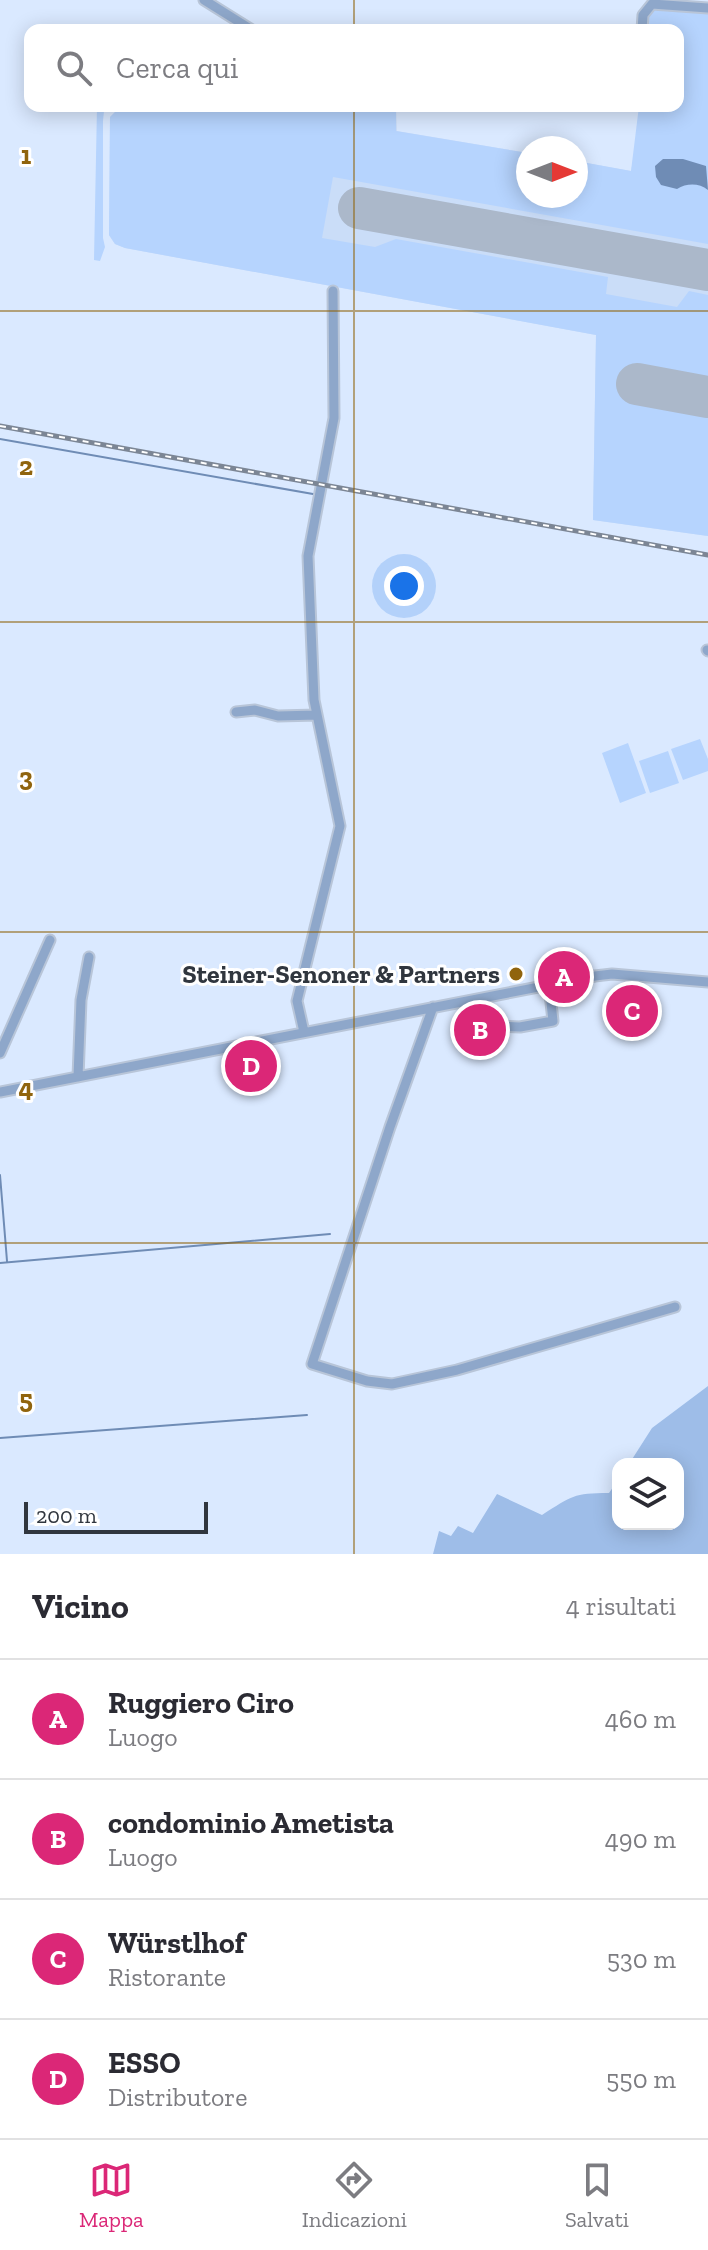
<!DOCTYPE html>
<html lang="it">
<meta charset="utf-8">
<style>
body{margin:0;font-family:"Zilla Slab",serif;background:#f7f7f7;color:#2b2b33}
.controls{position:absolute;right:24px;bottom:24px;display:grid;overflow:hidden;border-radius:16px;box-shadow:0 4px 20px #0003}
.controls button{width:72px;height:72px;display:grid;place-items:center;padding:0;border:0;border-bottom:2px solid #e1e1e2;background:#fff;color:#2b2b33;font:40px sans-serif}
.compass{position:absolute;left:516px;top:136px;width:72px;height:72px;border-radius:50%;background:#fff;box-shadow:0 4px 20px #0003;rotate:90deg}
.scale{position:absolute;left:24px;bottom:20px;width:184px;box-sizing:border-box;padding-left:8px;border:4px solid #30363e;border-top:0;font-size:22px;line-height:28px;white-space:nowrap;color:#30363e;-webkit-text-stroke:6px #fff;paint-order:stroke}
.you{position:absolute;left:404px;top:586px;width:28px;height:28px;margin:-20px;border:6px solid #fff;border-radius:50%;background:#1a73e8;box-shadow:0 0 0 12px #1a73e833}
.badge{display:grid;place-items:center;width:52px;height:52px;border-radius:50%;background:#db2777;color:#fff;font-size:26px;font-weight:700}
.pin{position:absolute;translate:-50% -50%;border:4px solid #fff;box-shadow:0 2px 8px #0006}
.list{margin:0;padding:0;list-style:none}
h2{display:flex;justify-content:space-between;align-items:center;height:104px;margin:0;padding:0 32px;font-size:34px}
h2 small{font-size:26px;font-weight:400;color:#7c7c81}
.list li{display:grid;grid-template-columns:52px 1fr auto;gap:24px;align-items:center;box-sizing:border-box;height:120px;padding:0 32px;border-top:2px solid #e1e1e2}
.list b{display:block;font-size:30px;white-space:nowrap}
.list p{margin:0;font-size:26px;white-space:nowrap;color:#7c7c81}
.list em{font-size:26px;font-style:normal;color:#7c7c81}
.icon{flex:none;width:44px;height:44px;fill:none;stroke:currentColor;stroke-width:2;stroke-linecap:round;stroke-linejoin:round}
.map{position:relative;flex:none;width:708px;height:1554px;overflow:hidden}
.search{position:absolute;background:#fff;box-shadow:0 4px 20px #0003;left:24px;right:24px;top:24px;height:88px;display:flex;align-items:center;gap:20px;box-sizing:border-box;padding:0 28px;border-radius:16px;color:#7c7c81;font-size:30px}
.sheet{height:584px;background:#fff}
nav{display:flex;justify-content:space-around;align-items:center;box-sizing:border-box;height:112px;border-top:2px solid #e1e1e2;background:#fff;font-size:22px;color:#7c7c81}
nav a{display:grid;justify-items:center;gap:4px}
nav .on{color:#db2777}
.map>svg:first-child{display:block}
.built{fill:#caddf8}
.green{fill:#b6d4fe}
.forest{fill:#9ebde8}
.water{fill:#6f8cb5}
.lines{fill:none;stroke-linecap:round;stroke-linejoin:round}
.stream{stroke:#6f8cb5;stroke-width:2}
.runway{stroke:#abb8ca;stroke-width:42}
.minor-casing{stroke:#b8c5d8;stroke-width:13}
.minor{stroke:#8ea7ca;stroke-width:9}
.rail-casing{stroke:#7c8695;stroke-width:5}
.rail{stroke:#fff;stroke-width:2;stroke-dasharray:6;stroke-linecap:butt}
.grid{fill:none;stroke:#90640d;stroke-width:2;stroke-opacity:0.55}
.poi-dot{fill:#90640d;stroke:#fff;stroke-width:3}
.labels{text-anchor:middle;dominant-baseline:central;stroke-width:6;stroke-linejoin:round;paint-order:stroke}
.poi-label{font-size:26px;font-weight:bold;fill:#30363e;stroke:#fff;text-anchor:end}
.grid-label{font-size:26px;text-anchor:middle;font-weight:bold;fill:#90640d;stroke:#fff;stroke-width:6;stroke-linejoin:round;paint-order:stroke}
</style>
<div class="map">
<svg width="708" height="1554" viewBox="0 0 708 1554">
<rect width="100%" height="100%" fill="#dae9ff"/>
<path class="built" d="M121,106H396L397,131L528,153V196H576V161L631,171L636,144L708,157V536L593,520L596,335L125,248L115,244L109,235L110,117Z"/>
<path class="green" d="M658,5L708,10V244L333,177L322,238L375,247L396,239L608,277L606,294L677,307L689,291L708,295V536L593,520L596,335L125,248L115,244L109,235L110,117L121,106H396V131L528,153V196H576V161L631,171L639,106H678V30H645L646,17Z
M97,106H109L104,111L103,121V238L105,247L100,261L94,260Z
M700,739L708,759V771L683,780L671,749Z
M628,743L646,793L620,803L602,753Z
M668,751L679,783L650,793L639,761Z"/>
<path class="forest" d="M708,1386V1554H433L439,1531L451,1536L458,1526L473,1533L497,1494L542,1515C572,1496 573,1493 609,1493L618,1480V1524H678V1464H629L652,1428Z"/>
<path class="water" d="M663,159H683L706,166L708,190C699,183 687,183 677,189L661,185L656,177L655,166Z"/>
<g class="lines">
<path class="stream" d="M0,439L313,494
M0,1175L7,1261
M0,1263L330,1234
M0,1438L307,1415"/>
<path class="runway" d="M359,208L708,270
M637,384L708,397"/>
<defs>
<path id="minor" d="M204,0L252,30
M642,30L643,15L652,4L708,8
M707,650L708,651
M236,712L255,710L278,716L317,715
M433,1007L390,1127L312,1364L367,1381L392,1384L457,1370L675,1307
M496,1026L520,1027L553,1021L549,984
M304,1032L297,1001L340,826L314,700L308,556L334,418L333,291
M0,1053L50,940
M78,1077L81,1000L89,957
M0,1092L595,976L612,974L708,982"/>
</defs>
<use href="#minor" class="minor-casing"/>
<use href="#minor" class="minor"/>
<defs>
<path id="rail" d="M0,426L708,555"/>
</defs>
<use href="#rail" class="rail-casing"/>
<use href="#rail" class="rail"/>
</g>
<path class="grid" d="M354,0V30M354,106V1554M0,311H708M0,622H708M0,932H708M0,1243H708"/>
<circle class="poi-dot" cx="516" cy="974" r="8"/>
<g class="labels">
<g class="poi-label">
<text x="500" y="974">Steiner-Senoner &amp; Partners</text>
</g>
</g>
<g class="grid-label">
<text x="26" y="164">1</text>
<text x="26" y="475">2</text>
<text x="26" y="786">3</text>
<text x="26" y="1097">4</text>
<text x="26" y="1408">5</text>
</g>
</svg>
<div class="controls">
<button><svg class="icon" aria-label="layers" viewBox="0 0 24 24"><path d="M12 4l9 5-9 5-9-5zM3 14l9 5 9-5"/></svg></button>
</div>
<svg class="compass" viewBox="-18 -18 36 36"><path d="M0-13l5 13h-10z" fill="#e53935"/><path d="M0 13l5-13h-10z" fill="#7c7c81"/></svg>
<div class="scale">200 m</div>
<div class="you"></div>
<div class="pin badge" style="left:564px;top:977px">A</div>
<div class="pin badge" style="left:480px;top:1030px">B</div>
<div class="pin badge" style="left:632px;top:1011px">C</div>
<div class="pin badge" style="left:251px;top:1066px">D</div>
<div class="search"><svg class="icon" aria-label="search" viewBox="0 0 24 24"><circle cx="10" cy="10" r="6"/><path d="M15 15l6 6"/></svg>Cerca qui</div>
</div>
<section class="sheet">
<h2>Vicino<small>4 risultati</small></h2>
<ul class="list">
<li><span class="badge">A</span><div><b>Ruggiero Ciro</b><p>Luogo</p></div><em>460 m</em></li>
<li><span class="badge">B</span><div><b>condominio Ametista</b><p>Luogo</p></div><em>490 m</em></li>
<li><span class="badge">C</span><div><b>Würstlhof</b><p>Ristorante</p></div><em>530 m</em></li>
<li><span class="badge">D</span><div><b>ESSO</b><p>Distributore</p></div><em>550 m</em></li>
</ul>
</section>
<nav>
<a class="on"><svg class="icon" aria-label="map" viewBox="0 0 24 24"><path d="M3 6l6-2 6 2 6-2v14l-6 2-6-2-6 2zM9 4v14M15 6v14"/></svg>Mappa</a>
<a><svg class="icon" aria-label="directions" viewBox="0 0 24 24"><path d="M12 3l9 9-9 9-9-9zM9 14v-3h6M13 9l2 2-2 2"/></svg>Indicazioni</a>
<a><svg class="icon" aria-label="saved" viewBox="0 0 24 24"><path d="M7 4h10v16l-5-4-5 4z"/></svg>Salvati</a>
</nav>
